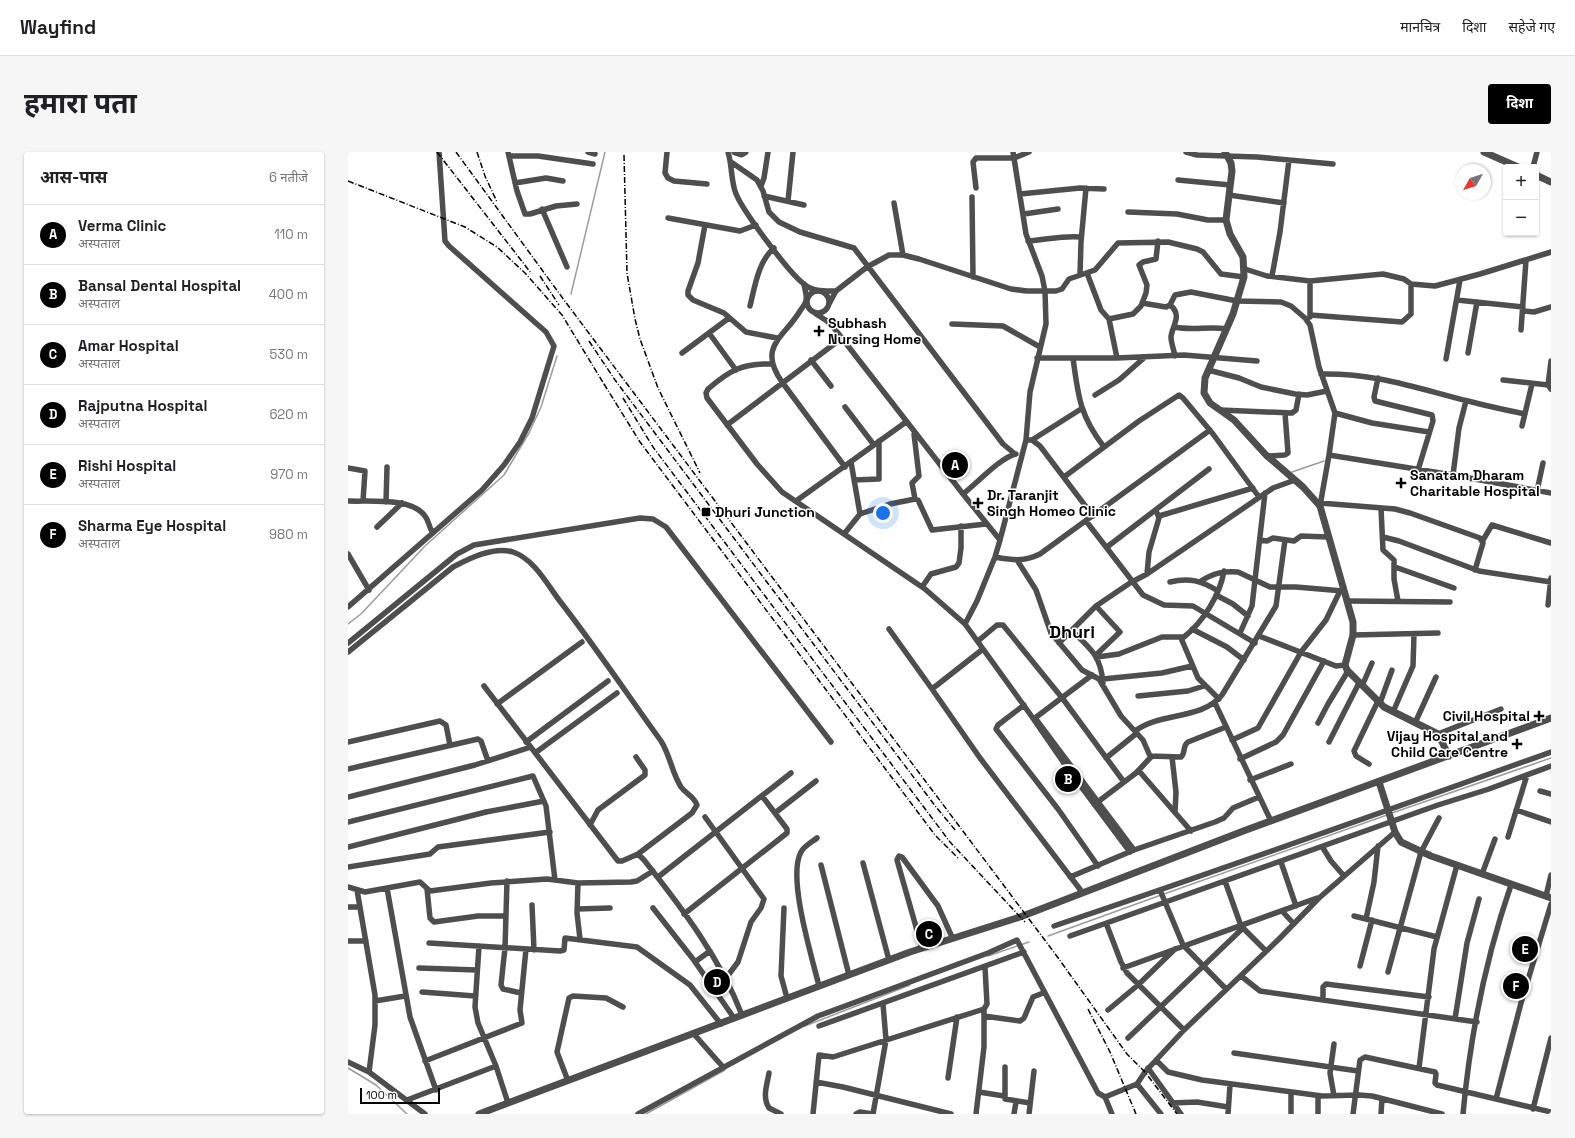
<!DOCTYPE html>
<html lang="hi">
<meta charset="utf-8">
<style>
body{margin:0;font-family:"Space Grotesk","Noto Sans Devanagari",sans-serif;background:#f6f6f6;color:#202124}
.controls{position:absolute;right:12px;top:12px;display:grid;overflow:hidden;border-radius:4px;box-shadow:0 1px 3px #0004}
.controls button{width:36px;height:36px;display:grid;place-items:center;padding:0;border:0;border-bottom:1px solid #e0e0e0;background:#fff;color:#202124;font:20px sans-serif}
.compass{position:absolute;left:1107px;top:12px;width:36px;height:36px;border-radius:50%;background:#fff;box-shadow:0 1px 3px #0004;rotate:231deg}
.scale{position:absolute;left:12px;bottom:10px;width:80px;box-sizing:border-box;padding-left:4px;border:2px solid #000;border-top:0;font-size:11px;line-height:14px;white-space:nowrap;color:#000;-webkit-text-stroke:3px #fff;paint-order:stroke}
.you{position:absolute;left:535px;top:361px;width:14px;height:14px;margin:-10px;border:3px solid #fff;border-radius:50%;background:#1a73e8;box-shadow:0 0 0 6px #1a73e833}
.badge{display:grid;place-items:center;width:26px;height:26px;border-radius:50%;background:#000;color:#fff;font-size:13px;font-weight:700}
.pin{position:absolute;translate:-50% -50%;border:2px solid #fff;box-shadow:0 1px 4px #0006}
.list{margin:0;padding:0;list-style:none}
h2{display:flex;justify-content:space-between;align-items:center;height:52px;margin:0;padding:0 16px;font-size:17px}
h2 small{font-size:13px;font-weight:400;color:#757577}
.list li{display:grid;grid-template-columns:26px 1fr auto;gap:12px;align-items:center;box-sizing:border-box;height:60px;padding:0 16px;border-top:1px solid #e0e0e0}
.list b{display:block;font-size:15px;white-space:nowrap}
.list p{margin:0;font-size:13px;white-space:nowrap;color:#757577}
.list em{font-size:13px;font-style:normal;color:#757577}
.map{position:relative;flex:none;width:1203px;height:962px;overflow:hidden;border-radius:4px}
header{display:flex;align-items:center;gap:24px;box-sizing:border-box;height:56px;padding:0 20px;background:#fff;border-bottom:1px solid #e0e0e0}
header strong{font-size:19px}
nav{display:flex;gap:22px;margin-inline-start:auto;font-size:14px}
.intro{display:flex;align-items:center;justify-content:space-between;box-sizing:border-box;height:96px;padding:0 24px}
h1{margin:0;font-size:28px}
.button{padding:10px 18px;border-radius:4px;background:#000;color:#fff;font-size:14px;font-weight:700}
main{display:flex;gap:24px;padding:0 24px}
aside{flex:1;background:#fff;border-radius:4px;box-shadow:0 1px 3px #0004}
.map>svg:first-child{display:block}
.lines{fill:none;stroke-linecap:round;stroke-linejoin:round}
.stream{stroke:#9c9c9c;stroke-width:1.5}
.minor{stroke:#4e4e4e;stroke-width:5.5}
.tertiary{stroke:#4e4e4e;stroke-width:7}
.rail{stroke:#000;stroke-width:1.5;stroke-dasharray:6 2 1 2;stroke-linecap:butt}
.poi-dot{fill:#000;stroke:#fff;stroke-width:1.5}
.labels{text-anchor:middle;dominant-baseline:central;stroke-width:3;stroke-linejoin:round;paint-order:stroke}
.poi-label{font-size:14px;font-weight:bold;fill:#000;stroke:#fff;text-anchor:start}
.district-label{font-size:18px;font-weight:bold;fill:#000;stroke:#fff}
</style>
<header>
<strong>Wayfind</strong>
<nav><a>मानचित्र</a><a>दिशा</a><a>सहेजे गए</a></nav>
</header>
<div class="intro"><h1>हमारा पता</h1><a class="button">दिशा</a></div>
<main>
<aside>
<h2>आस-पास<small>6 नतीजे</small></h2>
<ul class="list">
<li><span class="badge">A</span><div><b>Verma Clinic</b><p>अस्पताल</p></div><em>110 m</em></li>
<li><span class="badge">B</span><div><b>Bansal Dental Hospital</b><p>अस्पताल</p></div><em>400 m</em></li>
<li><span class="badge">C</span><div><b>Amar Hospital</b><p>अस्पताल</p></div><em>530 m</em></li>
<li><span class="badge">D</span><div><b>Rajputna Hospital</b><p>अस्पताल</p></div><em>620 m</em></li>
<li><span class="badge">E</span><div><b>Rishi Hospital</b><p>अस्पताल</p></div><em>970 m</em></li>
<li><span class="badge">F</span><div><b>Sharma Eye Hospital</b><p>अस्पताल</p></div><em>980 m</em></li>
</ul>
</aside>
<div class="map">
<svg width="1203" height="962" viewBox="0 0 1203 962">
<rect width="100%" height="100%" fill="#fff"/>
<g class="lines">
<path class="stream" d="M223,142L257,0
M944,320L976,309
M1084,322L1123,329
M0,472L13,462L77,394L156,323L181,281L193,255L209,204
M1044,661L1203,606
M816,742L1039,663
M700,784L813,743
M640,804L681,790
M457,874L562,833
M0,916L28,933L59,962
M298,962L377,918"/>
<path class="minor" d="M160,0L169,39L177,62H182L208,54L229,52
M240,0L247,2
M319,0L317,21L320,26L326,29L359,32
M380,0C384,13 383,27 387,39C392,56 442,122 456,132C465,140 477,139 488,139
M838,0L849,3L909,5L985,12
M161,4H190L245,12
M383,10L409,28L415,39L421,60L431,70L452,80L506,96L655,292L667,302
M1185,15L1189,0
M830,28L882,33
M167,31L198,26L215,29
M413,34L416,26L420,0
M628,36L625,10L628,6H666L681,0
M672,42L732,36L756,37
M881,43L936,51
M416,44L456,53
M624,45L625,125
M440,49L445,0
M546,51L555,103
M194,57L219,115
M780,60L829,62L860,68H878
M676,62L710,57
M320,66L392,79L408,73
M357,73L350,111L340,139V143L345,148L376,161L398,180L429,186
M680,89C698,88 715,83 733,85
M897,117L919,124L962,129L1035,122L1056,127L1063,132L1087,134L1132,122L1203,100
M739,121L753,158L761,167L769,206
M732,123L733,90L738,36
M924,124L932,80L941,8
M962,129V165
M456,133C457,137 459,144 458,148C458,151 454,156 452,159C436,186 409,194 434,230L497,315
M459 150a11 11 0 1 1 22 0a11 11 0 1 1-22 0Z
M1109,148L1175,155
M794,151L818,155L822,153L827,143L843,140L889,149L933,150L943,154L957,166L962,173L971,215L987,261L981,303L972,354
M481,152L488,139L519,115L541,103H555L571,107L663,137L679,139H708L714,137L721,127L747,118L770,91L820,90L849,97L855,100L873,122L896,125
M822,153C835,163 824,174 823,185C823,191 826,198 827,204
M402,154C407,134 410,110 426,96
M1175,159L1186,160L1203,155
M468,162L479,169L486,176L615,342L652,388
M962,163L1054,170L1063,162V132
M761,167L785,162L793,154L798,141L799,133L791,113L795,110L808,107L810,89
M604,172L655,174L692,195
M827,175C844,179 861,174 878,177
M1173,178L1178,108
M361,181L388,218
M334,201L381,166
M1120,201L1129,150
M689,206H769L836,203L909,209
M725,206C730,244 732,264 756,295
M1098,207L1112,128
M463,208L483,234
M1203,209L1200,233L1203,237
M424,212C395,211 382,218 360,237L358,241L359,246L409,312L434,340L577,437L617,472L682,562L720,617L782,700
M860,218L891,226L913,235L947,242L959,243L979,239
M973,222C1028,221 1068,236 1120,249C1139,254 1158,258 1177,262
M1030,226L1026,245L1027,249L1084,263L1085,269L1070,318
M1155,228L1200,233
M747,243L771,228L797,205
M497,255L526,293
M872,258L944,261L948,258L951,242
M987,261L1024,271L1081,280
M379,273L494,186
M1174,274L1184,232
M566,282L571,324L564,331L567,347
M678,288H684L692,294L745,364
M684,288L733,257
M981,303L1105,323L1203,341
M920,304L937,303L940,301L937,261
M503,310L512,362
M0,316L17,319L15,349
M1105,323L1111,276L1118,249
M716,325L791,269L831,243L835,246L865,282L911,345
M506,328L531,327V289
M1189,339L1195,311
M615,342C628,332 653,305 668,302
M0,349C22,350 63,345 77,364C81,369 81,376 85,381
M448,349L558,270
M38,350L39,315
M972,351L1047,357L1062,361L1132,386L1135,391L1127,418
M1033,356L1035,398L1046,408V427L1050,449
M811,364L905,336
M738,369L795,443L816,453L845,454L907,491
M29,375L54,351
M496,382L512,362L542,352L567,347L570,348L584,378L638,372
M1035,385L1051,389L1131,419L1203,430
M912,388L919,389L925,386L946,389L953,384L980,385
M1135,388L1144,373L1203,391
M759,395L861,317
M0,402L21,438
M647,405C664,408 676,410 692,402L862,278
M669,408L688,438L703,481L734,518L751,527L773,564L795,588L802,604L833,605C838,601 834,594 840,590L878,575
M1047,415L1106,436
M799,422L801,400L811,366L809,361
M853,429C866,421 874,419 890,420L922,435H948L995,439
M822,430C841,425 854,429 870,439
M574,435L583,422L608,415L611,411L613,396V374
M868,443L885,452L900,464
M1001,449L1102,450
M1200,453L1203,426
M0,455L134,338L156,313L172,290L184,266L206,194L198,180L101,94L97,89L91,0
M617,472L629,449L647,405L652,388L678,288L682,240L698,172L697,139L694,124L678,82L665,0
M541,477L584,537
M844,477L879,495L896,508
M724,479C742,496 753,504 755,531
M892,481L904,454L917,341
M1005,483L1090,481
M911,484L988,514L997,513
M833,486L850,526L871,547
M630,489L649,473H655L715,547L776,630
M0,491L109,402L126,393L292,366L305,367L318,375L483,590
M711,491L748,454L782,431L799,422L925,336L947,328
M635,497L584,537L632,606L734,740
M0,500L105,415C122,406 146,394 165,400C186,407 199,432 211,448C247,494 279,542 313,589C322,603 324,621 333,635C338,642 346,644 349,653L344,661L290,702
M748,503L772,480L748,454
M749,505L771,502L814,485H836C855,470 872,443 876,419
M755,527L814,521L844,514
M136,534L270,709H274L290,702L296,708C334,756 372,806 394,863
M1014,534L1024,511
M790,544L840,539L856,534
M867,551L923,669
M1032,551L1044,518
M149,552L234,490
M676,553L650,573L648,577L710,657L750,714
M1045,560L1065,514L1066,482
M687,566L786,698
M687,566L744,523
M970,571L980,552L1000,519
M1067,571L1088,525
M787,579C814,559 852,569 874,543L928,454L937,388
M1090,582L1153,557
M884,588L910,576L953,500L978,468L992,439
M0,590L92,569L98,573L102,593
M178,590L260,529
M981,590L1011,531
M187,601L269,541
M824,605L828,640L827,660
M758,606L789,581
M892,607L928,590L935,583L976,509
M1021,612L1008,604L1006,599L1030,549
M0,617L130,587L133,589L140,609
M791,619L843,679
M902,628L943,612
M1192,639L1203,642
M0,645L127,613L183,595
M751,649L788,621L803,605
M1168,658L1203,670
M427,661L468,629
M357,665L416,747L413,756L403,770L390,810L378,826
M0,670L185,624L198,654L207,728
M242,673L250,658L297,623V618L288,605
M1160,685L1179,623
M469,686C464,690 456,694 453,700C439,725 464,805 471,834
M0,695L138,660L196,649
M975,696L983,709L996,724
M933,710L948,754
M515,711L541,808
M473,713L501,823
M0,715L82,702L90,695L202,680
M1134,722L1147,687
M310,725L443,621
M722,725L786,698L867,670L876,666L885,656L911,645
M159,729L157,796L153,833L155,837L173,841
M877,729L893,774L918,799
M230,731L229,761L232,787
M0,735L17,740L72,730L82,739L143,731L199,727L230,731L283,730L289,729L305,719
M39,736L62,865L88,938
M79,737L82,766L86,770L130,764H158
M9,738L27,843V873L21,920
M812,738L835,793L878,837
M1198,744L1203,723
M184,753L186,798
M0,755H12
M305,756L345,807L386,866
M436,756L433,824L439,846
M229,757L262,756
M934,759L946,772
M336,762L439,681V677L414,644
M1006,764L1089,785
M1018,767L1026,730L1030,694
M758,771L773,810L779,821L836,878
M706,774C873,718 1038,659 1203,600
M722,784L1090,653L1141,637L1203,614
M0,789H18
M81,791L212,799L216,798L217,786L289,795L342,833L373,872
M131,794L127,855L130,871L148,914L160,951
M574,796L549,708L551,704L554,705L590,754L604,785
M347,810L362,799
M1012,814L1024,768
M71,816L129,818
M775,816L969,746
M1040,820L1073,700L1091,666
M893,824L912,839L1129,870
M74,840L127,844
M975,848V835L978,832L1081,845
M27,849L57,844
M760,858L790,833L827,797
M636,864L672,869L676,866L685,845L695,841
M1107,867L1119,791L1131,747
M471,874L676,800
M345,881L375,915
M780,886L895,776
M986,892L982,921L986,944
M886,901L1010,919
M808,908L820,920L854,928L974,944L1011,943L1024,944L1094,962
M77,909L174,871L172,858L178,797
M0,910L21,920L77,962
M657,915V947L682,951
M800,916L833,962
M1071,916L1086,797L1109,713
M421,921C419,933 414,945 421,956L433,962
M600,926L609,865
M220,929L209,900L221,846L225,844L258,846L275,855
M468,930L495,935L603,962
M789,932L813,962
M631,940L656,944
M970,944V962
M757,945L764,962
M1148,947L1173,851L1203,752
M59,948L148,914
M824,951L849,950L880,955
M1185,957L1203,886
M290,962L470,864L640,801L669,788L750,941L757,945L789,932L797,920L836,878L931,787L971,746L1047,680
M465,962L471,903L485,905L636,857L639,852L637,815
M508,962L512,960L525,962
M525,962L538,888L535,852
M628,962L636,895V857
M666,962L668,950
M681,962L686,919
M880,962L882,933
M943,962V941
M1005,962L1012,908L1017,905L1087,920L1088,922L1087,931L1089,933L1203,960
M1033,962L1034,947
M1115,962C1122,886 1138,805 1163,733"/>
<path class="tertiary" d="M387,0L393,2L397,0
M877,0L883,11L884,19L878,68L882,82L895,105L896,125L885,162L857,226L856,241L862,251L886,268L918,303L955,335L972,354L1005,470V483L997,513L999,518L1036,555L1090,582L1101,604
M1136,0L1170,15
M1188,23L1203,30
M1031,630L1047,680L1053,690L1083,704L1203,746
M131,962L562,800L672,765L898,678L1203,566"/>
<path class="rail" d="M89,0L183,121
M108,0L216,148L708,803L779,902L797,920L829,962
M129,0L137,24L149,50
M276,3L279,121L287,167L292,187L310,236L352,321
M0,29L117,75L149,95L177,121L214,163L259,237
M192,124L211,153
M241,189L267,228L588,655L608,679
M256,232L292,290L587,683L610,706
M275,246L305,295L602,690L677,770
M740,857L762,900L788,962"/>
</g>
<g class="poi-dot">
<path d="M469 173h4v4h4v4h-4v4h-4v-4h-4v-4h4z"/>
<path d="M1051 325h4v4h4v4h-4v4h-4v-4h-4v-4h4z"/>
<path d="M628 345h4v4h4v4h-4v4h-4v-4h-4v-4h4z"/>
<rect x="353" y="355" width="10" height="10" rx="2"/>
<path d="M1189 558h4v4h4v4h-4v4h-4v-4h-4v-4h4z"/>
<path d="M1167 586h4v4h4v4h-4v4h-4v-4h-4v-4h4z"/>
</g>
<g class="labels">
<g class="poi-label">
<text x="480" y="171">Subhash<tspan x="480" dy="16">Nursing Home</tspan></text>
<text x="1062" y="323">Sanatam Dharam<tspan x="1062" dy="16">Charitable Hospital</tspan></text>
<text x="639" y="343">Dr. Taranjit<tspan x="639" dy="16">Singh Homeo Clinic</tspan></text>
<text x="367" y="360">Dhuri Junction</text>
<text x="1182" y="564" text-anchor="end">Civil Hospital</text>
<text x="1160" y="584" text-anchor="end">Vijay Hospital and<tspan x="1160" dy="16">Child Care Centre</tspan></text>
</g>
<g class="district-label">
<text x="724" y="479">Dhuri</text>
</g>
</g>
</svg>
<div class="controls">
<button>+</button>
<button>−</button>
</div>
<svg class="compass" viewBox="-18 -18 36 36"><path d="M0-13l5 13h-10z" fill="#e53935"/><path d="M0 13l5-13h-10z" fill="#757577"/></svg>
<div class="scale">100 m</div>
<div class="you"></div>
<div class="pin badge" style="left:607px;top:313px">A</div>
<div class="pin badge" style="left:720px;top:627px">B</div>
<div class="pin badge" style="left:581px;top:782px">C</div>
<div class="pin badge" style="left:369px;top:830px">D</div>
<div class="pin badge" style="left:1177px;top:797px">E</div>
<div class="pin badge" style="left:1168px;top:834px">F</div>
</div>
</main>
